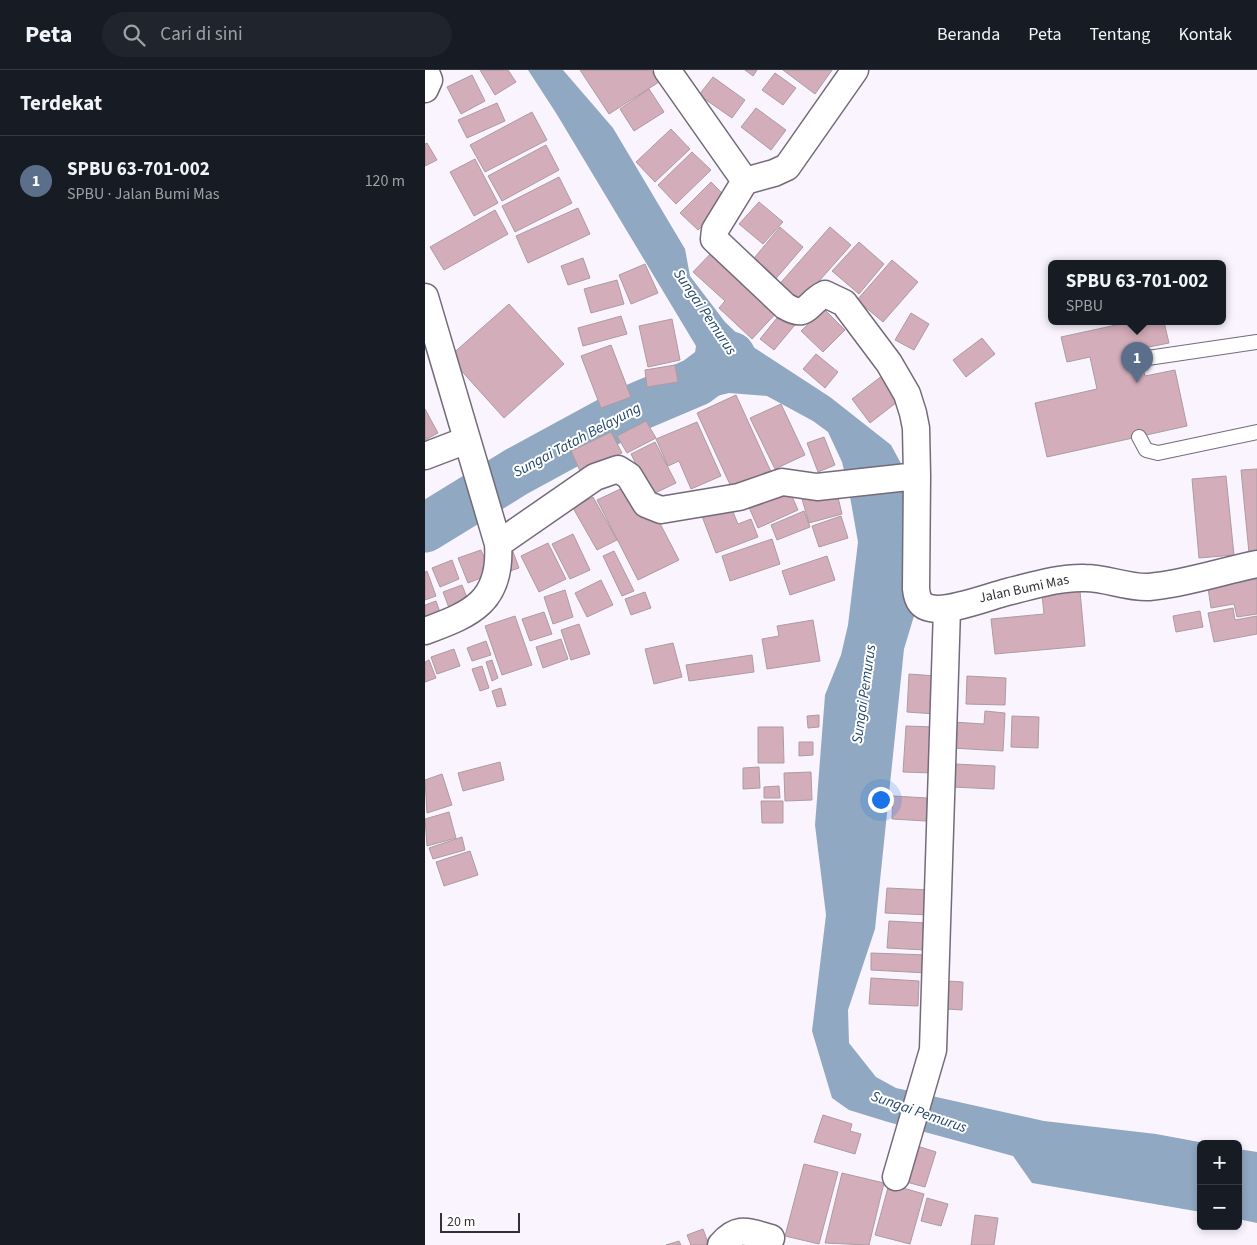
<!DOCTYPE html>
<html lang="id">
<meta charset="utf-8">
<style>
body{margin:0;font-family:"Source Sans 3",sans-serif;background:#20242c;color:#f1f3f6}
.controls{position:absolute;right:15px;bottom:15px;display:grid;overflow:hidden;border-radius:8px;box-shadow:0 2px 8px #0003}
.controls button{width:45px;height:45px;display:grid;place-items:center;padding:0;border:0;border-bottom:1px solid #363941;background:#171b24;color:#f1f3f6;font:25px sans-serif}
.scale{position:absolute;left:15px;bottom:12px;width:80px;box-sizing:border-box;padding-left:5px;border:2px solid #333036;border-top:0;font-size:14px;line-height:18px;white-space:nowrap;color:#333036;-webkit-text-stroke:4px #fff;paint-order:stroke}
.you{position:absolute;left:455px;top:729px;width:18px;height:18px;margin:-12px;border:4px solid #fff;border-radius:50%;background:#1a73e8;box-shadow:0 0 0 8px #1a73e833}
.badge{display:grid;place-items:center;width:32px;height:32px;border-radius:50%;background:#7c3aed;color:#fff;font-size:16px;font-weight:700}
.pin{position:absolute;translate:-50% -41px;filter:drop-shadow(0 1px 2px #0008)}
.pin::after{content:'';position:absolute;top:26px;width:18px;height:15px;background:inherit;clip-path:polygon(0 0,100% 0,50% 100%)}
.popup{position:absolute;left:623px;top:190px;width:178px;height:65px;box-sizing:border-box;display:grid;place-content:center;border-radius:8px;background:#171b24;filter:drop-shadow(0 1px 4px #0005);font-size:16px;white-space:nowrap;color:#9ea1a6}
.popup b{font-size:19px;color:#f1f3f6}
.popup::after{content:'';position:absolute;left:50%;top:100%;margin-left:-10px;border:10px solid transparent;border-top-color:#171b24}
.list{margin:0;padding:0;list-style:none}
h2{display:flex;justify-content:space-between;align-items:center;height:65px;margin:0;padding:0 20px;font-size:21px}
h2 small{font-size:16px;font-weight:400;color:#9ea1a6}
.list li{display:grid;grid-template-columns:32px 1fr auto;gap:15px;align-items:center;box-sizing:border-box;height:90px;padding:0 20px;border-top:1px solid #363941}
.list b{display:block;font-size:19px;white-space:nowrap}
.list p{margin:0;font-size:16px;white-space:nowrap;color:#9ea1a6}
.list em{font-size:16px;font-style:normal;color:#9ea1a6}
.icon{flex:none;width:28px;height:28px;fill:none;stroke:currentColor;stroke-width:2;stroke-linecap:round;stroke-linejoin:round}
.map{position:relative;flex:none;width:832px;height:1175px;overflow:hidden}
header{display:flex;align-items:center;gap:30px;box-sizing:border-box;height:70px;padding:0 25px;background:#171b24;border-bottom:1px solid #363941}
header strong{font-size:24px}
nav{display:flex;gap:28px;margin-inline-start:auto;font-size:18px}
.search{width:350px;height:45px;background:#20242c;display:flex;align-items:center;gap:12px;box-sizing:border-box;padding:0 18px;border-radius:28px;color:#9ea1a6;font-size:19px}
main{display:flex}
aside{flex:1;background:#171b24}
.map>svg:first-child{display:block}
.water{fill:#90a8c2}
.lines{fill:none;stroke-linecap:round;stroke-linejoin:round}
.river{stroke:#90a8c2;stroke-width:49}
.building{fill:#d3adb9;stroke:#ae9ba1}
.service-casing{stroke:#736b79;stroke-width:16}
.minor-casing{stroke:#736b79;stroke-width:29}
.service{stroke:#fff;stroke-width:14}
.minor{stroke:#fff;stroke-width:26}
.labels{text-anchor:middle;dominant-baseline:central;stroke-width:4;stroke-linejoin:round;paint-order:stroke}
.street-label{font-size:14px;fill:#333036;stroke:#fff}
.water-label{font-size:15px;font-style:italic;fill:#21466b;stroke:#fff}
</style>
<header>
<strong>Peta</strong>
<div class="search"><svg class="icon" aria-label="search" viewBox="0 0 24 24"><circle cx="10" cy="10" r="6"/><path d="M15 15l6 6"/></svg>Cari di sini</div>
<nav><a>Beranda</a><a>Peta</a><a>Tentang</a><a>Kontak</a></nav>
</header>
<main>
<aside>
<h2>Terdekat<small></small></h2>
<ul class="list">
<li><span class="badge" style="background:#5c6f8a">1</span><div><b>SPBU 63-701-002</b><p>SPBU · Jalan Bumi Mas</p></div><em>120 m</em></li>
</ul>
</aside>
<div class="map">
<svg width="832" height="1175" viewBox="0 0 832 1175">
<rect width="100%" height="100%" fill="#faf4fe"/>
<path class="water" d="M103,0H138L188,58L260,179L265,206L300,252L322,273L405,327L466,375L480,401L489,546L479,579L450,859L423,940L424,973L451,1007L471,1018L619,1051L731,1064L785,1074H776V1142L607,1113L588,1086L463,1052L424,1040L407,1028L387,961L401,845L390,755L400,625L416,585L423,555L433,472L424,421L417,392L403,362L388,351L342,326L304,323L263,333L271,276L131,43Z
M813,1079L832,1082V1153L813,1149Z"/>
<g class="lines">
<path class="river" d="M0,458L91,402L205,340L271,312L306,286"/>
</g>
<path class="building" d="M55,0H83L91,12L70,25Z
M155,0H226L234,12L184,44Z
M320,0H332L328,6Z
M358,0H407L390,24Z
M350,3L371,18L358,35L337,20Z
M47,5L60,31L36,44L22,17Z
M288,7L320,30L307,48L274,25Z
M224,19L239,42L209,61L195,39Z
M72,33L80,51L42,68L33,50Z
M331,38L361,60L346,80L316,57Z
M107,42L122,70L60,102L45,75Z
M246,59L265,79L230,112L211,92Z
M2,73L12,90L0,96V74Z
M121,75L134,100L77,131L63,106Z
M267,82L286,100L251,134L233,115Z
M50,89L73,133L49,146L25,102Z
M134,107L147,133L90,162L77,136Z
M286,112L304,130L273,160L255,143Z
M334,132L358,152L338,174L314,154Z
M153,138L165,164L103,193L91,166Z
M70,140L83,164L19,200L5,177Z
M355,157L378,177L348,212L325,193Z
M405,157L426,175L372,236L351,218Z
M434,172L459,194L434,224L407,201Z
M291,178L356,238L327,269L294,238L300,231L268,202Z
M158,188L165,208L143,215L136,196Z
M467,190L493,212L458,252L432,230Z
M220,194L233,223L206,234L194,205Z
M192,210L199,234L166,243L159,219Z
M84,234L139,294L79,348L24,287Z
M360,238L374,250L349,280L335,269Z
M399,239L420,260L398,282L376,261Z
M486,243L504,254L489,280L470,270Z
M196,246L202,264L158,276L153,258Z
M247,249L255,290L223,297L214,256Z
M705,252H739L744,273L714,279L716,289L720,306L750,300L762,356L622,387L610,333L672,319L665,287L642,292L636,267Z
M557,268L570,284L541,307L528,290Z
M186,275L206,327L176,338L156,286Z
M391,284L413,302L400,318L378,299Z
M250,295L253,312L222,317L220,300Z
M458,305L476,329L445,353L427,329Z
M311,325L347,404L308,421L272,343Z
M356,334L380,385L350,399L325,348Z
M0,339L13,363L0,370Z
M221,351L231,368L202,383L192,366Z
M272,352L296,406L266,419L254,391L243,396L231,369Z
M186,362L197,383L156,403L146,381Z
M399,367L410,395L393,402L382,373Z
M230,372L251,413L226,425L206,384Z
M832,399V483H824L816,400Z
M801,406L809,485L774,488L767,409Z
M206,414L228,440L254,490L213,510L172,430Z
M363,417L373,440L333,458L323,435Z
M411,419L417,444L384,453L377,429Z
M168,427L192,470L172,480L148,438Z
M303,430L313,454L326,449L333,467L291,483L275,441Z
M379,441L385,457L352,470L346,455Z
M416,446L423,468L394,477L387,456Z
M148,464L165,500L145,509L127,474Z
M347,469L355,494L305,511L297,486Z
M123,473L141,509L114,522L96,486Z
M87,479L94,498L82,502L75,484Z
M56,480L66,504L43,513L33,488Z
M189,481L209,521L197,526L178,486Z
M402,486L410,510L365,525L357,501Z
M27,490L34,509L15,517L7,498Z
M2,501L11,526L0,530V502Z
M832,509V544L812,547L809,534L786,538L783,518Z
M176,510L188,535L162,547L150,523Z
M37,515L45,535L26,543L18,522Z
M140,520L148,547L128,554L119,527Z
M655,521L660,576L570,584L566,549L619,544L617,525Z
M220,522L226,538L206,545L200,529Z
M11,531L17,548L0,554V535Z
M808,538L810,550L832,546V564L789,572L783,543Z
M775,541L778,557L751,562L748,546Z
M119,542L127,564L105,571L97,549Z
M90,546L107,595L77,605L60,556Z
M388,550L395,591L342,599L337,569L354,566L352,556Z
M154,554L165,584L146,590L136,560Z
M136,569L143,589L118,598L111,577Z
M61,571L66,585L47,591L42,578Z
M248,573L257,607L229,614L220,579Z
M29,579L35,596L12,604L6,587Z
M327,585L329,602L264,611L261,595Z
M4,590L11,608L0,612V592Z
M67,590L73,608L67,611L61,592Z
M57,596L64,618L55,621L47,599Z
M484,604L511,606L510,644L482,642Z
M542,606L581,608L580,635L541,634Z
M76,618L81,635L72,637L67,621Z
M560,641L580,643L578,681L527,678L528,652L559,654Z
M394,645V657L383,658L382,646Z
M587,646L614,647L613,678L586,677Z
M481,656L510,657L508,703L478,702Z
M333,657H358L359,693H333Z
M374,672H388V685L374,686Z
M75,692L79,710L38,721L33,703Z
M530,694L570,696L569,719L528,717Z
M334,697L335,718L318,719V698Z
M386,702L387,730L360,731L359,703Z
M17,704L27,735L2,743L0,710Z
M354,716L355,728H339V717Z
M468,726L502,728L501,751L467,749Z
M336,731H358V753H337Z
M24,742L31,768L2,776L0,749Z
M37,767L40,780L8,789L4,778Z
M45,781L53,805L19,816L11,792Z
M462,818L506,820L505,845L460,843Z
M464,851L501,853L500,880L462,878Z
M446,883L503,885L502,903L446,900Z
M446,908L494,911L493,936L444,934Z
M523,911L538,912L537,940L521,939Z
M398,1045L427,1054L425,1061L436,1064L430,1084L389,1072Z
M486,1074L511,1082L500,1117L474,1110Z
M379,1094L413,1102L394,1174L360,1166Z
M417,1103L459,1113L444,1175L400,1173Z
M464,1114L499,1124L485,1174L450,1165Z
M502,1128L523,1134L516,1156L496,1151Z
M550,1145L573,1148L569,1175H546Z
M278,1159L284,1175H266L262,1165Z
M254,1171L256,1175H241Z"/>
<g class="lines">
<defs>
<path id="service" d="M716,289L832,272
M714,367L721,380L733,383L832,362"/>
<path id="minor" d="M242,0L320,111
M430,0L362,97L349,103L320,111L290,160L289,169L360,236C383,250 381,233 400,224L419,233L464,293L482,324L488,343L491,358L492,406L491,519C492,529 495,536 505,538C522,543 563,527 582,522C607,516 634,507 660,508C682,508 702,518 724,517C760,514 797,501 832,494
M0,19L4,10L0,0
M0,227L73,474C77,531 47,544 0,561
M0,386L42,370
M73,474L170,407L193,399L204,406L221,434L236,440L314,427L357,412L392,417L492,406
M471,1107L508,980L522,539
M296,1175C313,1155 323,1162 346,1168"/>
</defs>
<use href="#service" class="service-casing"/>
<use href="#minor" class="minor-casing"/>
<use href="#service" class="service"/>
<use href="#minor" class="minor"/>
</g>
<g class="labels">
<g class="street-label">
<text transform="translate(599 519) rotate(-12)">Jalan Bumi Mas</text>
</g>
<g class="water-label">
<text transform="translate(280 242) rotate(56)">Sungai Pemurus</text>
<text transform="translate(152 370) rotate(-28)">Sungai Tatah Belayung</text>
<text transform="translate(439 624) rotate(-82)">Sungai Pemurus</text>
<text transform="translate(494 1042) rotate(19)">Sungai Pemurus</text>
</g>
</g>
</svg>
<div class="controls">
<button>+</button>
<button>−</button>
</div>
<div class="scale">20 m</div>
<div class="you"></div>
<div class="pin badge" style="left:712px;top:313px;background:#5c6f8a">1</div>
<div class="popup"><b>SPBU 63-701-002</b>SPBU</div>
</div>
</main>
